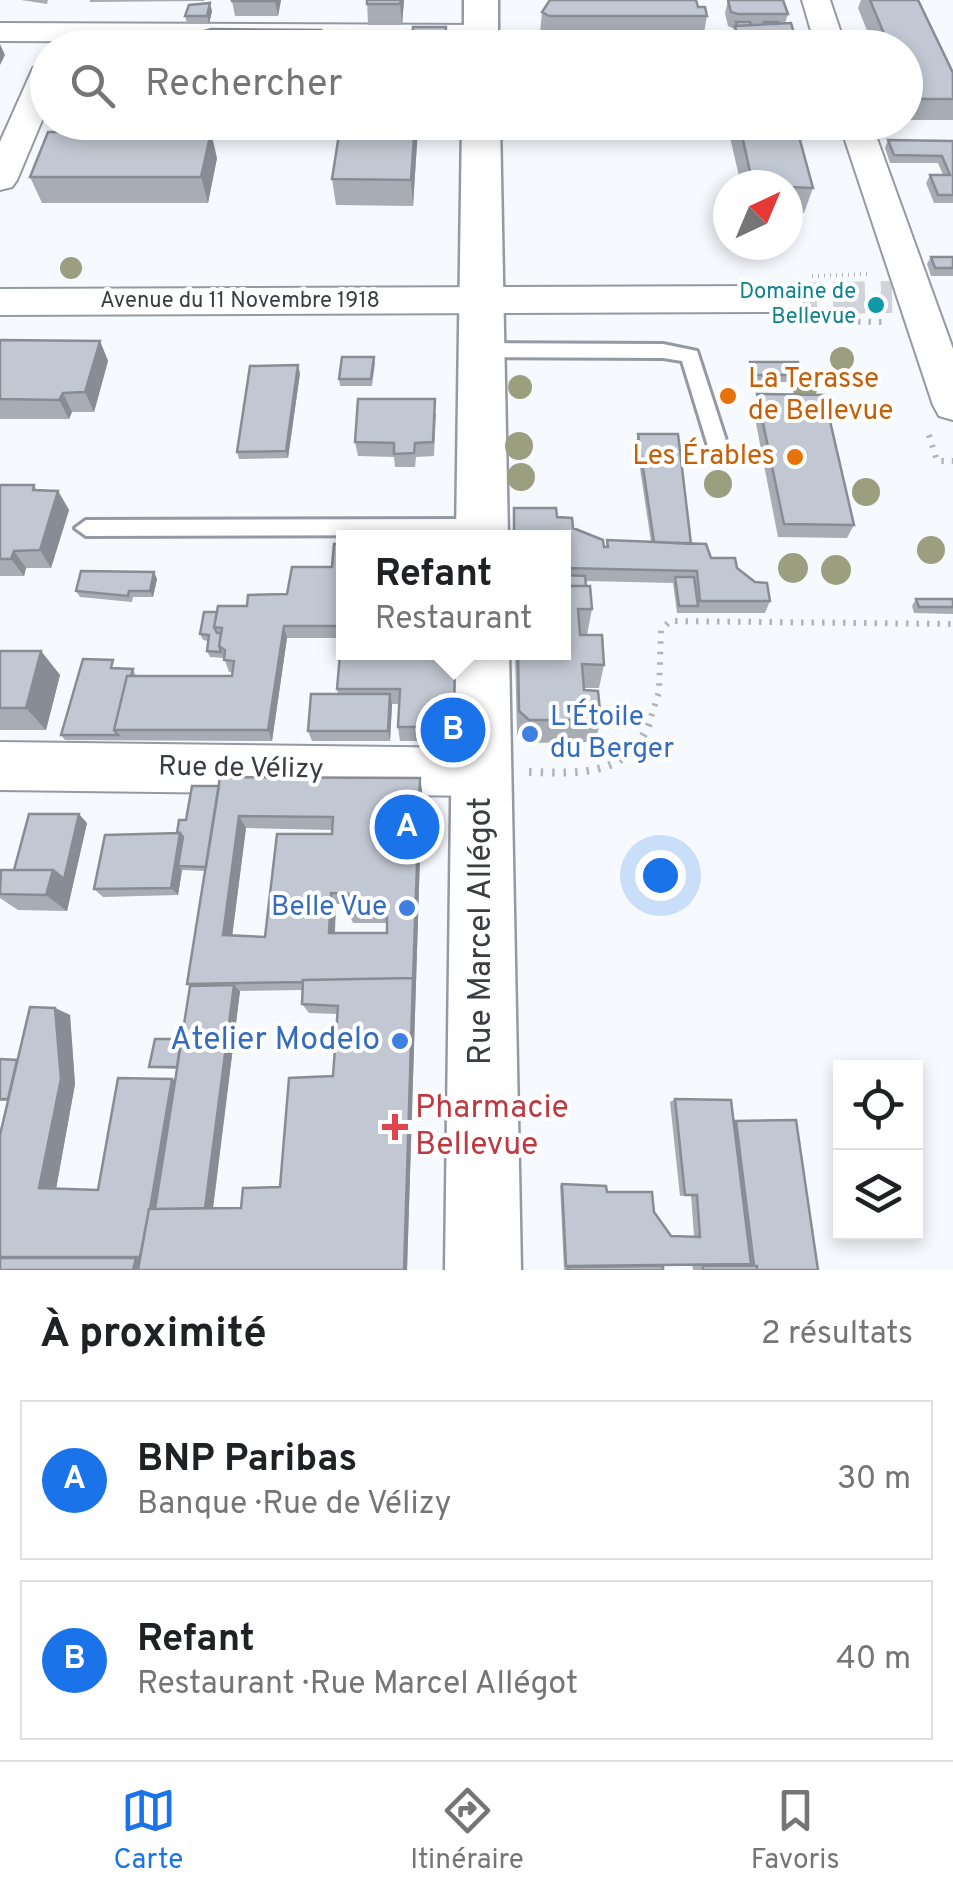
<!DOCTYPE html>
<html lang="fr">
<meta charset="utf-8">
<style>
body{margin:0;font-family:Overpass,sans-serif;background:#f2f2f2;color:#202124}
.controls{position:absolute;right:30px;bottom:30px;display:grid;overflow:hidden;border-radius:0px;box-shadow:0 5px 15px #0003}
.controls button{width:90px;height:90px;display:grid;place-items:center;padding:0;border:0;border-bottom:2px solid #e0e0e0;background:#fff;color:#202124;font:50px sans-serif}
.compass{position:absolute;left:713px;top:170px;width:90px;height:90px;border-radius:50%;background:#fff;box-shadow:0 5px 15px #0003;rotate:44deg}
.you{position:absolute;left:660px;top:875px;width:35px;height:35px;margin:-25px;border:8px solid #fff;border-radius:50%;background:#1a73e8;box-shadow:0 0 0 15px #1a73e833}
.badge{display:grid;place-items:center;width:65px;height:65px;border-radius:50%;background:#1a73e8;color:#fff;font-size:32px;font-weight:700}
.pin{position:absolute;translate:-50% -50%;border:5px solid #fff;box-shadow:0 2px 10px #0006}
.popup{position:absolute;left:336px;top:530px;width:235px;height:130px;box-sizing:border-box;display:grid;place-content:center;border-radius:0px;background:#fff;filter:drop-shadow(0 2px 8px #0005);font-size:32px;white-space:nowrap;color:#757577}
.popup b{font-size:38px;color:#202124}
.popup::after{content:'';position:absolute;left:50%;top:100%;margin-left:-20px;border:20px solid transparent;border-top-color:#fff}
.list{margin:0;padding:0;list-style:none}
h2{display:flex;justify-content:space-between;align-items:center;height:130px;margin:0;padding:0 40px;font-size:42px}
h2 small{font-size:32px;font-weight:400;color:#757577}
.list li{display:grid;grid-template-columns:65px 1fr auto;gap:30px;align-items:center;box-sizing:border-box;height:160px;margin:0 20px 20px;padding:0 20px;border:2px solid #e0e0e0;border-radius:0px}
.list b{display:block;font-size:38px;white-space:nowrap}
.list p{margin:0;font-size:32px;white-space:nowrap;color:#757577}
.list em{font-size:32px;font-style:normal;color:#757577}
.icon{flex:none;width:55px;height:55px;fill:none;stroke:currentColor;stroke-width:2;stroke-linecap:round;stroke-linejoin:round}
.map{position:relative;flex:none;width:953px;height:1270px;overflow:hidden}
.search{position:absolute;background:#fff;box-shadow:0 5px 15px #0003;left:30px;right:30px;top:30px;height:110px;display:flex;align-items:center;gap:25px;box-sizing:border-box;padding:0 35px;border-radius:55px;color:#757577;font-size:38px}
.sheet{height:490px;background:#fff}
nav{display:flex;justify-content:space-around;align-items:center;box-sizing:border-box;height:140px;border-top:2px solid #e0e0e0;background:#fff;font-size:28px;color:#757577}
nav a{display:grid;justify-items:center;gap:5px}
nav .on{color:#1a73e8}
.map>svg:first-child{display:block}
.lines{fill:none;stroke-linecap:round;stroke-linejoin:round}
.minor-tunnel{stroke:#d0d3d7;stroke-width:32;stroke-dasharray:32 16;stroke-linecap:butt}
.service-casing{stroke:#949aa4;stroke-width:6}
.minor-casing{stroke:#949aa4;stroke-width:4}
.secondary-casing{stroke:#949aa4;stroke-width:5}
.path-far2{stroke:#b1b4b8;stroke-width:4;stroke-dasharray:1 5;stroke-linecap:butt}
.path-far1{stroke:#b1b4b8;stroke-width:6;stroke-dasharray:2.5 8;stroke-linecap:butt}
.path{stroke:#b1b4b8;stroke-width:8;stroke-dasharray:2.5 9;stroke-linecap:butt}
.service{fill:#fff;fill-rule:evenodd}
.minor{fill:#fff;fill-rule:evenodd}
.secondary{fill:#fff;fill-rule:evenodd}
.tree{fill:#9c9e80}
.wall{fill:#a7acb5;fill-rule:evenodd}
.shaded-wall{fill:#888c94}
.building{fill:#c2c8d3;stroke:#888c94;stroke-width:2.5;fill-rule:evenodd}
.culture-dot{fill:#0f9aa8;stroke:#fff;stroke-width:4}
.food-dot{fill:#e8710a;stroke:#fff;stroke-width:4}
.shop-dot{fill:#3f7fe0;stroke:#fff;stroke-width:4}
.health-dot{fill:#e0444e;stroke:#fff;stroke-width:4}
.labels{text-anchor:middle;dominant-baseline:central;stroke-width:8;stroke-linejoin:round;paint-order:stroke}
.far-culture-label{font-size:22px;fill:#0d838f;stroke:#fff;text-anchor:end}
.far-street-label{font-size:22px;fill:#3a3d41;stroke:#fff}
.food-label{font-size:28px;fill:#c56008;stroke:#fff;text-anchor:start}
.shop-label{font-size:28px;fill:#366cbe;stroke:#fff;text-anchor:start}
.street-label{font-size:28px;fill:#3a3d41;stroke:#fff}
.near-street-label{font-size:32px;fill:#3a3d41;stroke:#fff}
.near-shop-label{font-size:32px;fill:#366cbe;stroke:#fff;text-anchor:end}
.near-health-label{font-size:32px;fill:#be3a42;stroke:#fff;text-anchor:start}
</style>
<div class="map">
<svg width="953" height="1270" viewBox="0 0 953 1270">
<rect width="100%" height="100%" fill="#f6f9fd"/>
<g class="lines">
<path class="minor-tunnel" d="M785,299L892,297"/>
<defs>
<path id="service" d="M483,343L663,344L697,351L731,456L721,464L711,456L682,361L663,358L483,357L474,350Z
M482,519L492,527L482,535L86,536L75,528L86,520Z"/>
<path id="minor" d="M802,0H830L846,48H816Z
M0,23L482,25L497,34L482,43L0,41Z
M48,59V106L17,180L12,187L0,190V142L33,68Z
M839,122H871L953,349V420L939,416L933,405Z
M785,286L798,290L804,299L798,308L785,312L0,315V289Z
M0,742L481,748L499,755L507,772L499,789L481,796L0,790Z"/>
<path id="secondary" d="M464,0H498V48H464Z
M462,122H500L508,538H456Z
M453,652H509L521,1270H445Z"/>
</defs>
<use href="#service" class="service-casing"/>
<use href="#minor" class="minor-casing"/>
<use href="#secondary" class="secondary-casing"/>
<path class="path-far2" d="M812,276L869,274"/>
<path class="path-far1" d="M816,321L884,322
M929,435L937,461H953
M648,726L659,692L661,630L670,621L953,624"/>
<path class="path" d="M529,772C578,773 626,778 649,724"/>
<use href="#service" class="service"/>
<use href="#minor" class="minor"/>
<use href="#secondary" class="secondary"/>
</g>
<g class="tree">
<circle cx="71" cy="268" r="11"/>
<circle cx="842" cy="359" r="12"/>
<circle cx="520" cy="387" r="12"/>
<circle cx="805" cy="389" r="12"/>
<circle cx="519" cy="446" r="14"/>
<circle cx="521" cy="477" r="14"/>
<circle cx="718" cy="484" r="14"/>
<circle cx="866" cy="492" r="14"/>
<circle cx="931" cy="550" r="14"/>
<circle cx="793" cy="568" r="15"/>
<circle cx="836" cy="570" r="15"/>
</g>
<path class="wall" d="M21,0H48L47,4Z
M90,0H205L204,1L90,2Z
M281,0L278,16H235L232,1Z
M367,0H404L402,25H368Z
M728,0L788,14L785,23L796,40L794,48H733L731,41L734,29L728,26L725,13Z
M861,0H918L953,73V120H906V48H874L858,8Z
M698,7L707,16L703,38L548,37L540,33L542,12Z
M212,11L209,24H187L185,16Z
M341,122H418L413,206L336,205L332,179Z
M558,122H795L813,188L804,213H788V185H741L729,133L558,132Z
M888,140L953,141V203H934L926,183L930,175H943L938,163H890L885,148Z
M217,158L208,203H42L30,177Z
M931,257H953V276H931L927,264Z
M0,340L100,341L108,361L94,412H72L69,419H0Z
M374,357L375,364L372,386H340L339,379Z
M750,362L800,375L797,382H750L748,369Z
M300,373L288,458L239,459L237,452Z
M757,394L854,525L847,538L778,537L753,408Z
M436,413L434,456L416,457L415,467H395L394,457L358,456L355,442Z
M638,434L691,544L711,558L737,568L770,601L765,613H677L673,583L586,581L592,609L587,635L604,665L599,688H584L601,720L595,742L527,743L517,734L515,652H563V538H514V508L557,517L604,547H606L607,540L651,542L636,442Z
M0,485H34L37,490L58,491L69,510L51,568H26L24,576H0Z
M343,544V652H456L454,741H400L398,727L399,704H392L390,741H312L308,731L338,694L337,689L341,638H287L272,741L65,740L61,735L117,666L116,668L133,669L136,676H232V672H229L224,658L210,657L207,651L208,641L203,640L200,634L217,612L247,606L287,594L332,567Z
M154,572L157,579L153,597H133L132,602L80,597L76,591Z
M916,599H953V614L914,613L912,606Z
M0,651H41L60,675L46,730H0Z
M420,778L422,791L407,1270H0L1,1129L8,1101H0V1059L17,1060L55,1008L70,1015L75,1084L56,1189L98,1190L172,1079L175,1080L177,1069L154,1068L149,1067L181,1039L190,986L187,984L205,871L182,870L178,895L103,897L94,889L177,833L186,820L219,786ZM246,828L332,830V834L265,937L232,936ZM336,904H348L349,914L353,923H387V933H335ZM302,990V1004L309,1013L338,1014L333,1076L280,1187L241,1208H213L240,991Z
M87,823L67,911L18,910L0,898V874L14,870Z
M675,1099L733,1122L736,1121L818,1270H693L692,1265H658L663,1270H564L560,1185L562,1184L654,1212L670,1236H694L691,1195L680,1196L670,1102Z"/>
<path class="shaded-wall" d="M276,0H281L278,16L275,1Z
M401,0H404L402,25L400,4Z
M210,3L212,11L209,24L207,16Z
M0,44L5,55L0,65Z
M415,122H418V129L413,206L411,180Z
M211,132L217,158L208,203L201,177Z
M100,341L108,361L94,412L85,392Z
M298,365L300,373L288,458L286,451Z
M63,393L72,412L69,419L59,400Z
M58,491L69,510L51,568L40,550Z
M14,551L26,568L24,576L11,559Z
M154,572L157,579L153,597L150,591Z
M284,626L287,638L272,741L268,730Z
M41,651L60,675L46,730L26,708Z
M390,694L392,705L390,741L388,731Z
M420,778L422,791L407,1270H404Z
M79,814L87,823L67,911L46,895L53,870Z
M239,816L246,828L231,945L223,935Z
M180,833L187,842L178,866L182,870L178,895L171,888Z
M331,893L336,904L334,943L329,933Z
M234,985L240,991L213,1208H205Z
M55,1008L70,1015L75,1084L56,1189L39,1188Z
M172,1079L183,1084L153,1270H133L136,1258L142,1257Z"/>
<path class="building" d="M232,0H276L275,1H232Z
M367,0H401L400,4H367Z
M550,0H696L698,7H705L707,16H549L542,12Z
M728,0H783L788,14H738L731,12Z
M870,0H918L953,73V99H912L906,84V48H890Z
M210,3L207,16H185L189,5Z
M736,22H750L751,25L737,26Z
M764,22H778V24H765Z
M791,23L796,40H738L735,26Z
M413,27H446L445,47H411Z
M211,29L321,30L318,48L194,46L198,33Z
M324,34H340L337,48H322Z
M341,122H415L411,180L332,179Z
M739,122H795L813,188L788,187V185H753Z
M48,132H211L201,177H30Z
M888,140L953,141V195H938L930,175H950L942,156L894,155Z
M931,257H953V268H935Z
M0,340L100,341L85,392L63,393L59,400L0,399Z
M342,357H374L371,379H339Z
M750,362H798L800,375H753Z
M298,365L286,451L237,452L250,366Z
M757,394L824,395L854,525L784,524Z
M358,399H435L433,442L415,443L414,453L394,454V443L355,442Z
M638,434H678L691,544L654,542Z
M0,485H34L33,490L58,491L40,550L14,551L11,559H0Z
M514,508H556L557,517L572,518L573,528L603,540L604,547H608L607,540L706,544L711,558H735L737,568L755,582L767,583L770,601H700L697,571L563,568V538H514Z
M334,544H343L342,626H284L268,730H114L127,676H232L234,661L224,660L225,650L219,646L222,628L214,627L218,606H247L248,595L287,594L292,567H332Z
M81,571L154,572L150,591H129L128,596L76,591Z
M563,575L585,576L586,586H563Z
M675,577H694L698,606H679Z
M563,586H590L592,609H578L580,635H602L604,665L582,664L584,690L598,691L601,720H529L519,711L518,652H563Z
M916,599H953V607H919Z
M204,612H217L214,627L217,633H221L219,646L221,652L207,651L209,635L200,634Z
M343,621V652H455L454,727H398L400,689H337Z
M0,651H41L26,708H0Z
M83,659L113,660L111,668L133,669L131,676H127L114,730L118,735H61Z
M311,694H390L388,731H308Z
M220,777L420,778L413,980V978L303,980L302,982L187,984ZM239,816L333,817L332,834H277L265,937L223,935ZM331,893L348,894L349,914H387V933H329Z
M192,786H219L206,867L178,866L183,837L180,833H177L179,820H186Z
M29,814H79L64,879L53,870H14Z
M180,833L171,888L94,889L105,835Z
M1,870H53L46,895L0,894Z
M413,978L404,1270H138L149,1209L241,1208L243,1188L280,1187L289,1078L333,1076L338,1006L302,1004L303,980Z
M234,985L205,1208L155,1209L190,986Z
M30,1007L55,1008L61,1079L39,1188L98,1190L118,1078L172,1079L150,1209H149L140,1257H0V1135Z
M155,1039H181L177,1067H149Z
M0,1059L17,1060L8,1099H0Z
M675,1099L731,1100L751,1264L566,1266L562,1184L606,1186L607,1192H652L654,1212L671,1236L700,1237L697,1195H685Z
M796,1120L818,1270H757V1266H754L736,1121Z
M0,1258H136L133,1270H0Z
M663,1266V1270H568V1267Z
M703,1266H757V1270H703Z"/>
<circle class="culture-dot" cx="876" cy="305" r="10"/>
<g class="food-dot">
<circle cx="728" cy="396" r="10"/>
<circle cx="795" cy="457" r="10"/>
</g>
<g class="shop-dot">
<circle cx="530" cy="734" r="10"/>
<circle cx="407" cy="908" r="10"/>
<circle cx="400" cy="1041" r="10"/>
</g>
<path class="health-dot" d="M390 1112h10v10h10v10h-10v10h-10v-10h-10v-10h10z"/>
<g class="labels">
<g class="far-culture-label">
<text x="856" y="292">Domaine de<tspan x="856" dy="25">Bellevue</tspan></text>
</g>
<g class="far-street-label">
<text x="240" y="301">Avenue du 11 Novembre 1918</text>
</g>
<g class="food-label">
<text x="748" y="380">La Terasse<tspan x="748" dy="32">de Bellevue</tspan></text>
<text x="775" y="457" text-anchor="end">Les Érables</text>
</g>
<g class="shop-label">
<text x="550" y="718">L'Étoile<tspan x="550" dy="32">du Berger</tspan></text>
<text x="387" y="908" text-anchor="end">Belle Vue</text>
</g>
<g class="street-label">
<text transform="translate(241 769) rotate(1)">Rue de Vélizy</text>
</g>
<g class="near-street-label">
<text transform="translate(482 931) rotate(-90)">Rue Marcel Allégot</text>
</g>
<g class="near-shop-label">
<text x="380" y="1041">Atelier Modelo</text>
</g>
<g class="near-health-label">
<text x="415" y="1109">Pharmacie<tspan x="415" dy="37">Bellevue</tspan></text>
</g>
</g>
</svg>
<div class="controls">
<button><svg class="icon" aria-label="locate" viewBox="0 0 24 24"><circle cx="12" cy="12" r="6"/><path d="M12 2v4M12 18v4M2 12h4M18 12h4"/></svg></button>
<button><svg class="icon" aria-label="layers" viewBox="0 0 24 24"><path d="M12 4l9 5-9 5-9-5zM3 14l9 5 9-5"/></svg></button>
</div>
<svg class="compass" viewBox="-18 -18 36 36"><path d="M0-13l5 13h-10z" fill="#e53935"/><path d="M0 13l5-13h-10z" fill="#757577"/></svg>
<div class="you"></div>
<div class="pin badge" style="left:407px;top:827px">A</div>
<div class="pin badge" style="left:453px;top:730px">B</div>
<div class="popup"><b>Refant</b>Restaurant</div>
<div class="search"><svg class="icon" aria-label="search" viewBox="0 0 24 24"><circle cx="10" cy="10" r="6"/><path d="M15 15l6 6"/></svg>Rechercher</div>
</div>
<section class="sheet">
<h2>À proximité<small>2 résultats</small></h2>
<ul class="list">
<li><span class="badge">A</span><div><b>BNP Paribas</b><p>Banque · Rue de Vélizy</p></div><em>30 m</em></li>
<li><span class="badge">B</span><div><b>Refant</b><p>Restaurant · Rue Marcel Allégot</p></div><em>40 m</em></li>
</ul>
</section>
<nav>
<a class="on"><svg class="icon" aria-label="map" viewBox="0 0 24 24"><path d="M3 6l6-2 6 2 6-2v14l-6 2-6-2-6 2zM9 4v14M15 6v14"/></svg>Carte</a>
<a><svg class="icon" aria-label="directions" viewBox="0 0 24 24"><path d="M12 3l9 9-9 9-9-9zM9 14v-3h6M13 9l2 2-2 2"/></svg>Itinéraire</a>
<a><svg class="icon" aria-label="saved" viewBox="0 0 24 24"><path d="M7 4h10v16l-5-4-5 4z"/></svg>Favoris</a>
</nav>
